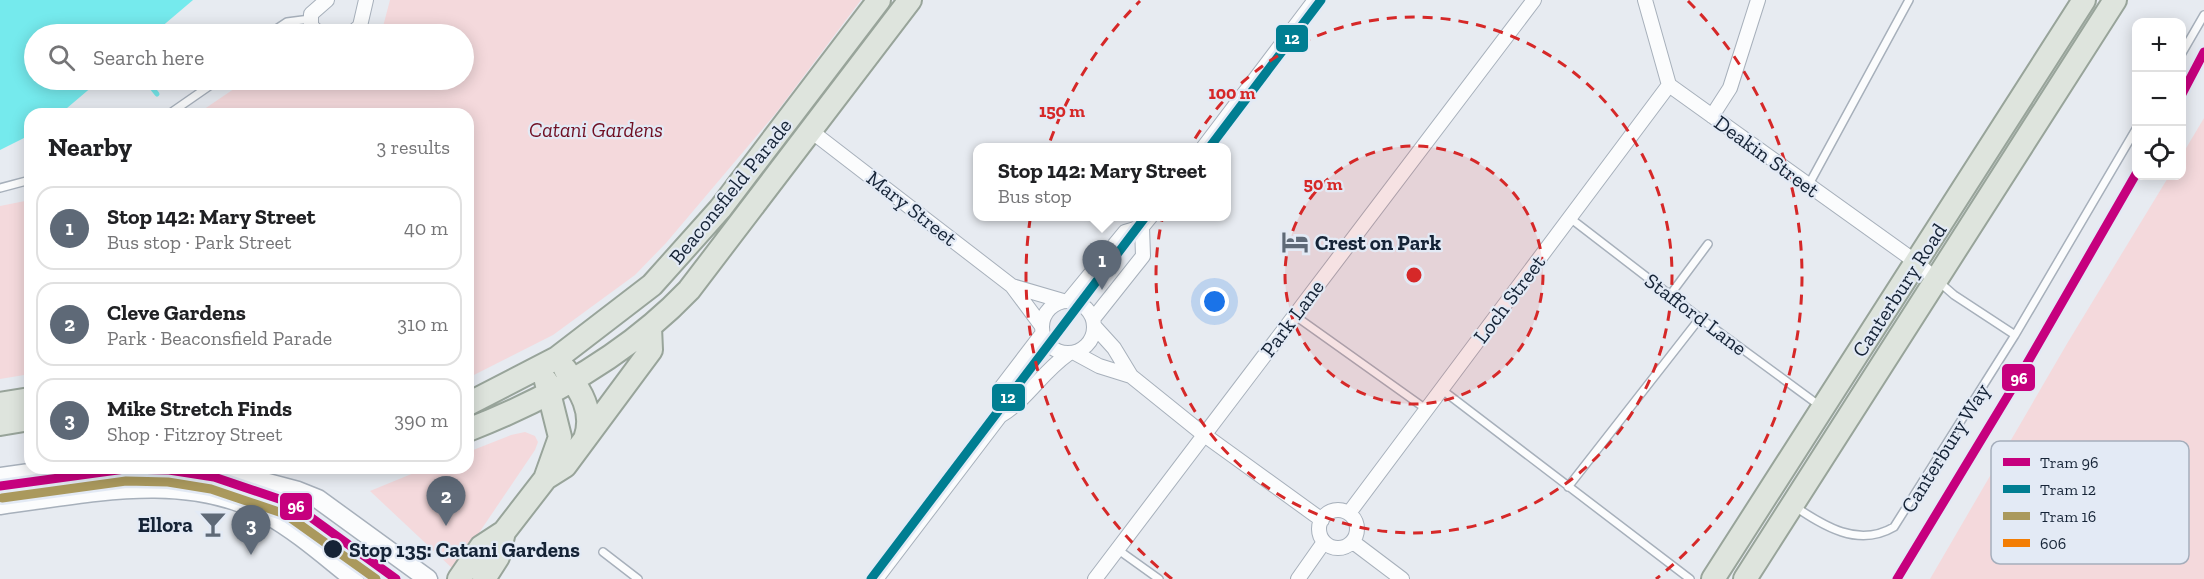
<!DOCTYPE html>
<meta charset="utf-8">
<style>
body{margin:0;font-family:"Zilla Slab",serif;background:#f6f6f6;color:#202124}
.controls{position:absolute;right:18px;top:18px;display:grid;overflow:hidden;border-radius:12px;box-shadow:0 3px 15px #0003}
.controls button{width:54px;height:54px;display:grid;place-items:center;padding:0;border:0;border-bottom:2px solid #e0e0e0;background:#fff;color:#202124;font:30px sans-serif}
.you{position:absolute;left:1215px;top:302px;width:21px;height:21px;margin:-15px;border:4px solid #fff;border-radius:50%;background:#1a73e8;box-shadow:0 0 0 9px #1a73e833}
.badge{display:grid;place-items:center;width:39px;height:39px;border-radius:50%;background:#5e6977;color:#fff;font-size:20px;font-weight:700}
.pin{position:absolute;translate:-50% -50px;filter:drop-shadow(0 2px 3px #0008)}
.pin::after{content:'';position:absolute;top:32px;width:21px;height:18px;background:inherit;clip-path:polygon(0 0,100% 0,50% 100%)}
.popup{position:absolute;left:973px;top:143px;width:258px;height:78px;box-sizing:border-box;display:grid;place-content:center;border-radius:12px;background:#fff;filter:drop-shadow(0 2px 4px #0005);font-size:20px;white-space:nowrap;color:#757577}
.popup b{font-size:22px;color:#202124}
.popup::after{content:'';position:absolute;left:50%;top:100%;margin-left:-12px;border:12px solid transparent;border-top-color:#fff}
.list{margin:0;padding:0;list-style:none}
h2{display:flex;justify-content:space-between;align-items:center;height:78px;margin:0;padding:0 24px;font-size:26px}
h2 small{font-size:20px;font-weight:400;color:#757577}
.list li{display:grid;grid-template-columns:39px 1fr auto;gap:18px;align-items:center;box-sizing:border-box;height:84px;margin:0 12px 12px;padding:0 12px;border:2px solid #e0e0e0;border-radius:18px}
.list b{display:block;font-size:22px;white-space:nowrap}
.list p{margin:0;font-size:20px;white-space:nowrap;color:#757577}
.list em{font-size:20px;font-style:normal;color:#757577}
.icon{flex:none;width:33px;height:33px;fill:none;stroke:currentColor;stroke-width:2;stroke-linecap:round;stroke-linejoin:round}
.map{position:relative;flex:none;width:2204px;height:579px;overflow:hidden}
.search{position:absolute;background:#fff;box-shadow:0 3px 15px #0003;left:24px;top:24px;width:450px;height:66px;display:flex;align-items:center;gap:15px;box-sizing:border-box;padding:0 21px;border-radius:33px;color:#757577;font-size:22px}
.panel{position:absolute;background:#fff;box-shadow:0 3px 15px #0003;left:24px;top:108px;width:450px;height:366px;border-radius:18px}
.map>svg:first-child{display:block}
.green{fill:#f4d9dc}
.water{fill:#75eaed}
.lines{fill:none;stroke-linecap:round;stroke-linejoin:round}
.stream{stroke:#75eaed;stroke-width:5}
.service-casing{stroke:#a7b0bb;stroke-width:10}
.minor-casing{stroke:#a7b0bb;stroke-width:16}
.tertiary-casing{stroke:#a7b0bb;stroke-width:21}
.primary-casing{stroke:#98a49a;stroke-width:26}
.service{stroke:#fbfcfd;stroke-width:7}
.minor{stroke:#fbfcfd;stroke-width:14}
.tertiary{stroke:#fbfcfd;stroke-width:18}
.primary{stroke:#dee4dd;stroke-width:22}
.tram-1-casing{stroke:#e3eaf5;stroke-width:14}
.tram-2-casing{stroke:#e3eaf5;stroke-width:14}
.tram-3-casing{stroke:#e3eaf5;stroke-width:14}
.tram-1{stroke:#c6007e;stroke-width:9}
.tram-2{stroke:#007e92;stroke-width:9}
.tram-3{stroke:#aa995d;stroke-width:9}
.ring{fill:none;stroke:#d62828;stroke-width:3;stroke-dasharray:10 8}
.stop-dot{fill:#152336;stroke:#e3eaf5;stroke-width:2}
.labels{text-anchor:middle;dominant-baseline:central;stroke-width:4.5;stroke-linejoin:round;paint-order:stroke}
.park-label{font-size:21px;font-style:italic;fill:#700f23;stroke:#e3eaf5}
.street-label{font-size:21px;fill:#152336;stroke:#e3eaf5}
.poi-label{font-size:21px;font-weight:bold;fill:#152336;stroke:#e3eaf5;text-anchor:start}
.stop-label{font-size:21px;font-weight:bold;fill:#152336;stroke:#e3eaf5;text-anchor:start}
.key{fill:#e3eaf5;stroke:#a5aebc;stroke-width:1.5}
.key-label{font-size:16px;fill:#152336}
.centre{fill:#d62828;stroke:#e3eaf5;stroke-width:3}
.ring-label{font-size:18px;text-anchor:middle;font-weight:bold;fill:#d62828;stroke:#e3eaf5;stroke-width:4.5;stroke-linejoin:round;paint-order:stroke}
.line-badge{stroke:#e3eaf5;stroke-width:2}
.badge-label{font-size:16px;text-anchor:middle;font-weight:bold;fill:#fff}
</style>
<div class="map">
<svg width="2204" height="579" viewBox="0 0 2204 579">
<rect width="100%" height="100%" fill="#e7ebf1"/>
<path class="green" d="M390,0H861L776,113L666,243L635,275L553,335L468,378V114H197L247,80H464V34H381Z
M2204,118V579H1930L2068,342L2169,176H2182V155Z
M30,200V374L0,379V206Z
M525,432L535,436L538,442L535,450L460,561L452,568L370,491L426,468H468V452L511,435Z"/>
<path class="water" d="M0,0H193L153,34H34V80H100L60,114H30V135L0,150Z"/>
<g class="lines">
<path class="stream" d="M146,80L157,94"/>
<defs>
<path id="service" d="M269,34L287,22L310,19
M2182,53L2204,15
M169,114L218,80
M1808,186L1909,0
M0,188L30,180
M1570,218L1700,318L1820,406
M1938,281L1954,295L2015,335L2136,129
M1670,295L1708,244
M1294,315L1426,409
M1441,389L1690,579
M1568,487L1700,318
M1794,506C1824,526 1858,548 1894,527L2015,335
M1117,549L1159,579
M603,552L638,579"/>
<path id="minor" d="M1645,0L1669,85L1916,262L1936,280
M320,34L311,26V14L327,0
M351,34L360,26L366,0
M1712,116L1730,88L1758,0
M811,131L1012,286L1041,325
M1203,148L1315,0
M1012,286L1063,301
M1069,300L1125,232L1142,227L1151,216
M1042 327a26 26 0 1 1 52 0a26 26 0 1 1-52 0Z
M1093,319L1143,256L1142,227
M1094,326L1114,348L1131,376L1203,434L1322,520
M1075,353L1099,366L1131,376
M1000,416V389L1042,334
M1319 529a19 19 0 1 1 38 0a19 19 0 1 1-38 0Z
M1349,513L1669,85
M1353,542L1402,579
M876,579L1000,416C1028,399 1041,373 1068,354
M1095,579L1534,0
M1298,579L1324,542"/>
<path id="tertiary" d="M211,468L298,491L318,499L428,579
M0,477L65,468
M0,505C87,494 183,470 266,514C297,531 326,557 354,579"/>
<path id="primary" d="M565,369C580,390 595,412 585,439
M0,404L30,399
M468,404L557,358L652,285L720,209L879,0
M0,424L30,419
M468,430C550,398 628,354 689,290L910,0
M546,478L565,466L651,350L650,327
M459,579L481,547L504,532L545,479L560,437L546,381
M484,579L498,557L504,532
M1713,579L2084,0
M1745,579L2115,0"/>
</defs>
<use href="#service" class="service-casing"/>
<use href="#minor" class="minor-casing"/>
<use href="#tertiary" class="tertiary-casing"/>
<use href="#primary" class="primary-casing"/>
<use href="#service" class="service"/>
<use href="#minor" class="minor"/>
<use href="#tertiary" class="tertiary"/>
<use href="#primary" class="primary"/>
<defs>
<path id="tram-1" d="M2182,94L2204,52
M0,486L125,469L169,470L214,477L291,503L396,579
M1897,579L2018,379L2136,174"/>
<path id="tram-2" d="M1209,148L1321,0
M871,579L1146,216"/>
<path id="tram-3" d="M2,498L126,481L168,482L211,489L285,514L376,579"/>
</defs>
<use href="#tram-1" class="tram-1-casing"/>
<use href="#tram-2" class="tram-2-casing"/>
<use href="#tram-3" class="tram-3-casing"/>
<use href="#tram-1" class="tram-1"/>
<use href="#tram-2" class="tram-2"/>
<use href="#tram-3" class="tram-3"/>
</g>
<circle cx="1414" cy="275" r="129" fill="#d62828" fill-opacity=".12"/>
<g class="ring">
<circle cx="1414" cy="275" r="129"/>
<circle cx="1414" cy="275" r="258"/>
<path d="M1172 579A388 388 0 0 1 1140 1M1688 1A388 388 0 0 1 1656 579"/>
</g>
<defs>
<symbol id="hotel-bare" viewBox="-9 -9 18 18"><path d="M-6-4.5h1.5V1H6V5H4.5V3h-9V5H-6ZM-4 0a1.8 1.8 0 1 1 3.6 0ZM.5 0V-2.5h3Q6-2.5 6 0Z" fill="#5e6977" stroke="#e3eaf5" stroke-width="2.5" paint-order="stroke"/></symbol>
<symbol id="bar-bare" viewBox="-9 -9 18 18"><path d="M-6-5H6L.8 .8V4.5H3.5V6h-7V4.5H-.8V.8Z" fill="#5e6977" stroke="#e3eaf5" stroke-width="2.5" paint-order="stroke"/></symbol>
</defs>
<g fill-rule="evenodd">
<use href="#hotel-bare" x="1276" y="223" width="38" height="38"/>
<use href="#bar-bare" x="194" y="505" width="38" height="38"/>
</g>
<circle class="stop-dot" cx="333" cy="549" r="10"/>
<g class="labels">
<g class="park-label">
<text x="596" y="129">Catani Gardens</text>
</g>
<g class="street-label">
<text transform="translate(1767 156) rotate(36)">Deakin Street</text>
<text transform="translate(730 191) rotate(-51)">Beaconsfield Parade</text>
<text transform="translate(912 208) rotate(38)">Mary Street</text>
<text transform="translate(1899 290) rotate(-57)">Canterbury Road</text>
<text transform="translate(1509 299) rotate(-53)">Loch Street</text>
<text transform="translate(1696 314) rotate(37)">Stafford Lane</text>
<text transform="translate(1292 318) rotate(-53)">Park Lane</text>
<text transform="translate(1945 448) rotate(-58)">Canterbury Way</text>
</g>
<g class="poi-label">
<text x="1315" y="242">Crest on Park</text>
<text x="193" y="524" text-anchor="end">Ellora</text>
</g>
<g class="stop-label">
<text x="349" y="549">Stop 135: Catani Gardens</text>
</g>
</g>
<rect x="1991" y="441" width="198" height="123" rx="9" class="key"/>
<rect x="2003" y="458" width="27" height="8" fill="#c6007e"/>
<rect x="2003" y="485" width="27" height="8" fill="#007e92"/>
<rect x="2003" y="512" width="27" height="8" fill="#aa995d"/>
<rect x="2003" y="539" width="27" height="8" fill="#f37d03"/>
<g class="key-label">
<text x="2040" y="468">Tram 96</text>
<text x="2040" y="495">Tram 12</text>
<text x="2040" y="522">Tram 16</text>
<text x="2040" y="549">606</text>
</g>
<circle cx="1414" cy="275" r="9" class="centre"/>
<g class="ring-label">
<text x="1232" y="99">100 m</text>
<text x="1062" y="117">150 m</text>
<text x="1323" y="190">50 m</text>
</g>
<g class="line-badge">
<rect x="1275" y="24" width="34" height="29" rx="6" fill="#007e92"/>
<rect x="2001" y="363" width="35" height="29" rx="6" fill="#c6007e"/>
<rect x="991" y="383" width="35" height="29" rx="6" fill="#007e92"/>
<rect x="279" y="492" width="34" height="29" rx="6" fill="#c6007e"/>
</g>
<g class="badge-label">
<text x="1292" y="44">12</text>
<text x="2019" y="384">96</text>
<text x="1008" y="403">12</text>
<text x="296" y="512">96</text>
</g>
</svg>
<div class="controls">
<button>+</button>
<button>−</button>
<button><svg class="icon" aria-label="locate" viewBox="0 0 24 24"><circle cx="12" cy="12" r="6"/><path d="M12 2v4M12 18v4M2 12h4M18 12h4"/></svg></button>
</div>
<div class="you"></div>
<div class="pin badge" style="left:1102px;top:290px">1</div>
<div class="popup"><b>Stop 142: Mary Street</b>Bus stop</div>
<div class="pin badge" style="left:446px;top:526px">2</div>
<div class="pin badge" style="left:251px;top:555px">3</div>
<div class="search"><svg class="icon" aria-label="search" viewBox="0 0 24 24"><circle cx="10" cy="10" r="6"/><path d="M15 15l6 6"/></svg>Search here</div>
<section class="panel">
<h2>Nearby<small>3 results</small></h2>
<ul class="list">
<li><span class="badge">1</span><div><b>Stop 142: Mary Street</b><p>Bus stop · Park Street</p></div><em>40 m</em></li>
<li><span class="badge">2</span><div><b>Cleve Gardens</b><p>Park · Beaconsfield Parade</p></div><em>310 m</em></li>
<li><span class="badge">3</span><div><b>Mike Stretch Finds</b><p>Shop · Fitzroy Street</p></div><em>390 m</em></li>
</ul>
</section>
</div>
